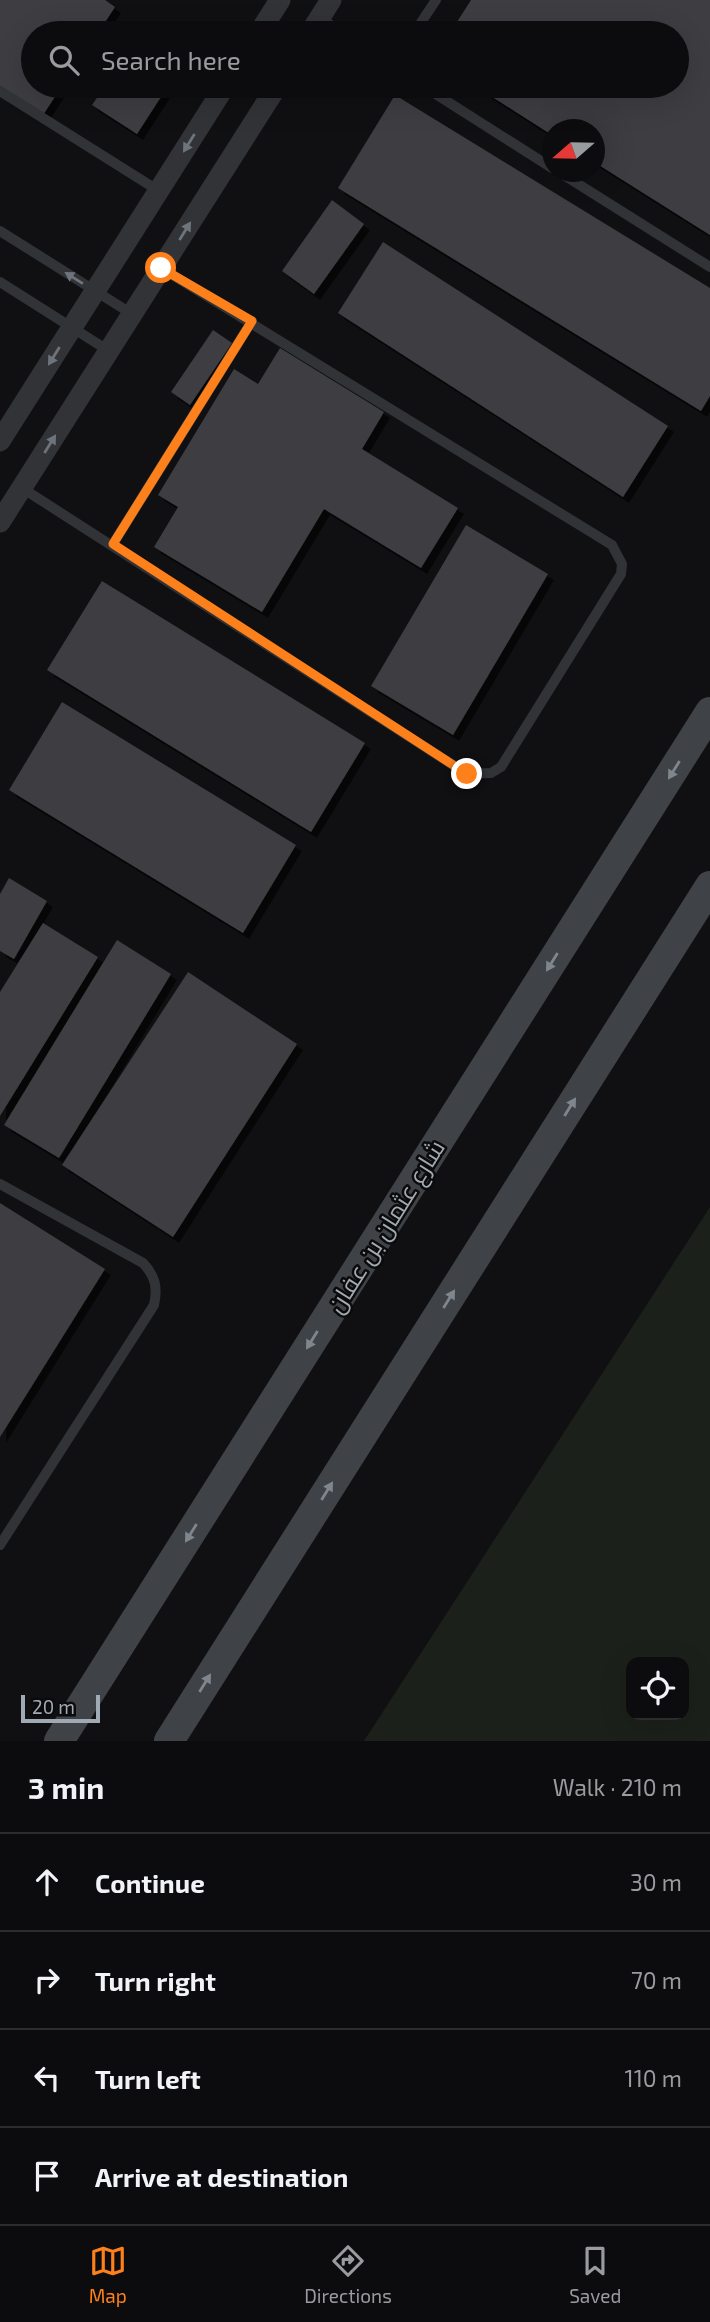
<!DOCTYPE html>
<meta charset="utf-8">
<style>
body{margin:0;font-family:"Exo 2",Cairo,sans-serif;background:#151517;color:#f1f3f6}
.controls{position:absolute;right:21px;bottom:21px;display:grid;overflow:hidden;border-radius:14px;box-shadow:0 7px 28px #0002}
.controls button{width:63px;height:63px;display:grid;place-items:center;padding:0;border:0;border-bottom:2px solid #2c2c2e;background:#0c0c0e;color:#f1f3f6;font:35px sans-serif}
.compass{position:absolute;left:542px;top:119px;width:63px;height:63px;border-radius:50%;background:#0c0c0e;box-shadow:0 7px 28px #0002;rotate:250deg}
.scale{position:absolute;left:21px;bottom:18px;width:79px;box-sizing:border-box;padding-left:7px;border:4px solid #a0aab4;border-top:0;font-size:19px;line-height:24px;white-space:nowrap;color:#a0aab4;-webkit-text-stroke:5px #0b0b0c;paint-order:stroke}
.stop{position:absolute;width:21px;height:21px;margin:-16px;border:5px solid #fe801b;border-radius:50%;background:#fff}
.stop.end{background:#fe801b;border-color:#fff;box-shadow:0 2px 7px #0008}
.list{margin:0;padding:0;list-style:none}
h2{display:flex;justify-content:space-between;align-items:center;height:91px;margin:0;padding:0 28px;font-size:30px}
h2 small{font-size:23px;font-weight:400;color:#9a9b9e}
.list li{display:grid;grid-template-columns:46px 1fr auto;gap:21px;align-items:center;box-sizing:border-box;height:98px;padding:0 28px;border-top:2px solid #2c2c2e}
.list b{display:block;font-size:26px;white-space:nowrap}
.list em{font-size:23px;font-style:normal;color:#9a9b9e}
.icon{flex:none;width:38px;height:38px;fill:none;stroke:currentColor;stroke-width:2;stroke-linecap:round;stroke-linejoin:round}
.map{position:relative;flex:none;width:710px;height:1741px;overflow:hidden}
.search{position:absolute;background:#0c0c0e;box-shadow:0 7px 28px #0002;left:21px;right:21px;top:21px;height:77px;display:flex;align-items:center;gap:18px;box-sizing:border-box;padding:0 24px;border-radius:38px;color:#9a9b9e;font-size:26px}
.sheet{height:483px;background:#0c0c0e}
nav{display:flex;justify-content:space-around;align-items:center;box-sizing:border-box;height:98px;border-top:2px solid #2c2c2e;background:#0c0c0e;font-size:19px;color:#9a9b9e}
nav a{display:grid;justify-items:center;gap:4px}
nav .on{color:#fe801b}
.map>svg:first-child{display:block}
.green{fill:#1b211a;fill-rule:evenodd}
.building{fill:#3c3e42;filter:url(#shadow)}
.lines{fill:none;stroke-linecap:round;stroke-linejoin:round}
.lane{stroke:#313337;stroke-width:10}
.street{stroke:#313337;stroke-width:21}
.secondary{stroke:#3f4247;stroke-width:30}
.oneway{fill:#6e747c}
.oneway2{fill:#7e868e}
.route{stroke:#fe801b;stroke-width:9}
.labels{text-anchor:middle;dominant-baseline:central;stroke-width:5;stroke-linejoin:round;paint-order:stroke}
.street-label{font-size:24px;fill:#a0aab4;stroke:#0b0b0c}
</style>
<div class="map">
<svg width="710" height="1741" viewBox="0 0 710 1741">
<defs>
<filter id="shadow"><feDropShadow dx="6" dy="6" stdDeviation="0" flood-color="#0009"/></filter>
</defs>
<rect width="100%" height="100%" fill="#101012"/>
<path class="green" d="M710,1207V1741H364ZM631,1662H684V1715H631Z"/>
<path class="building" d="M0,0H105L115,7L98,33H33V86H62L43,115L0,86Z
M471,0H710V235L594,162V130H552V135L475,86H677V33H450Z
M143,25L156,33H138Z
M105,86H168L137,134L92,105Z
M395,95L710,288V396L701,411L338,188Z
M332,200L364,224L314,294L282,271Z
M383,242L668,426L623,497L338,313Z
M213,330L232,343L190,405L171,392Z
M280,348L384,412L362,449L458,508L421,568L324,509L262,612L154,547L178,507L158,495L234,369L258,384Z
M466,525L548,574L453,735L371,686Z
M102,581L365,743L311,832L47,670Z
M62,702L296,845L243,933L9,790Z
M9,878L47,901L14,959L0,951V894Z
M43,923L98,957L0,1116V992Z
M117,940L171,974L59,1158L4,1125Z
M188,972L297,1044L173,1237L62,1165Z
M0,1203L105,1269L0,1437Z"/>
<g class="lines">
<path class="lane" d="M320,18L343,33
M414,33L436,0
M423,86L552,168
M0,91L159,191
M559,172L710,267
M0,231L132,314
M0,282L109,351
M22,488L467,774L491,773L501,767L621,574L622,564L612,545L161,268
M113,544L252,321
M0,1184L143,1263C155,1276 158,1287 154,1305L0,1545"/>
<path class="street" d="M259,33L280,0
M310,33L331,0
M0,441L225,86
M0,522L277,86"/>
<path class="secondary" d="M59,1741L710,712
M169,1741L710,886"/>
</g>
<defs><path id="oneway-solid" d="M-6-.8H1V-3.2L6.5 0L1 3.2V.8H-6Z" transform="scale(1.75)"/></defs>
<g class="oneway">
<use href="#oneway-solid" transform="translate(189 143) rotate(122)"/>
<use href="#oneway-solid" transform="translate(185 231) rotate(-58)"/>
<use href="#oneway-solid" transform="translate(74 278) rotate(-148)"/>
<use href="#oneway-solid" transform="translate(54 356) rotate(122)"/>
<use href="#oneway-solid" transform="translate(50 444) rotate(-58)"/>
</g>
<g class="oneway2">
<use href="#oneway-solid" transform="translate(674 770) rotate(122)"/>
<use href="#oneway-solid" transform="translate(552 962) rotate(122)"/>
<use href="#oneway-solid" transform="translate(570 1107) rotate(-58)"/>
<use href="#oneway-solid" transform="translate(449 1299) rotate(-58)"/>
<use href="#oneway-solid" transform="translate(312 1340) rotate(122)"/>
<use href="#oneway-solid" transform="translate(327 1491) rotate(-58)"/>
<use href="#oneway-solid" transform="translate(191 1533) rotate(122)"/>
<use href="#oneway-solid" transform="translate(205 1683) rotate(-58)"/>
</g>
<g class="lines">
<path class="route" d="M161,268L252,321L113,544L467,774"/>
</g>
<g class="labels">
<g class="street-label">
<text transform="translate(385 1226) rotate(-58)">شارع عثمان بن عفان</text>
</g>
</g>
</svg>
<div class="controls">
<button><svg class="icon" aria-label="locate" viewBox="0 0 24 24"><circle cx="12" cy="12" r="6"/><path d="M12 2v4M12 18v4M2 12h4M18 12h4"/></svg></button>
</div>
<svg class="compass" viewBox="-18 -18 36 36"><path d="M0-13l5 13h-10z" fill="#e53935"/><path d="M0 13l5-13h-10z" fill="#9a9b9e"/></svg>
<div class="scale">20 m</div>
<div class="stop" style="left:161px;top:268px"></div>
<div class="stop end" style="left:467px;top:774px"></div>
<div class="search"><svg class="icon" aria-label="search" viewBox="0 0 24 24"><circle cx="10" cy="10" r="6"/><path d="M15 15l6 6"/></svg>Search here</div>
</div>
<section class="sheet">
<h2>3 min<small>Walk · 210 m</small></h2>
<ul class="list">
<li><svg class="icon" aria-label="ahead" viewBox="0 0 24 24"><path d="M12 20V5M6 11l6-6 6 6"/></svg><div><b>Continue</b></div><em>30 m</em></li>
<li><svg class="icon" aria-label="right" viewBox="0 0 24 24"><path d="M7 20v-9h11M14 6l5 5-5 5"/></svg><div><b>Turn right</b></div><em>70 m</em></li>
<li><svg class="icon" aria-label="left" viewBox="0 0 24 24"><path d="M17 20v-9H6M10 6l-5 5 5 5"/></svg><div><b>Turn left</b></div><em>110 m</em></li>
<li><svg class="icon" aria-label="arrive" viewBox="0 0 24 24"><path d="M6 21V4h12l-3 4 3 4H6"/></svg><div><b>Arrive at destination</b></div></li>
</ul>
</section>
<nav>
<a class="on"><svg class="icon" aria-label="map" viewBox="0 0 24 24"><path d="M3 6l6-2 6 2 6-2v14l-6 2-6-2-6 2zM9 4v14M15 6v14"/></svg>Map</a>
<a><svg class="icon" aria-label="directions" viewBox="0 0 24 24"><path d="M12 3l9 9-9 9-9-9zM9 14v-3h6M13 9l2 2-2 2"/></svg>Directions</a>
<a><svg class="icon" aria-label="saved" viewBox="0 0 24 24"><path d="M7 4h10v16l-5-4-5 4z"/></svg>Saved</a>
</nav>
